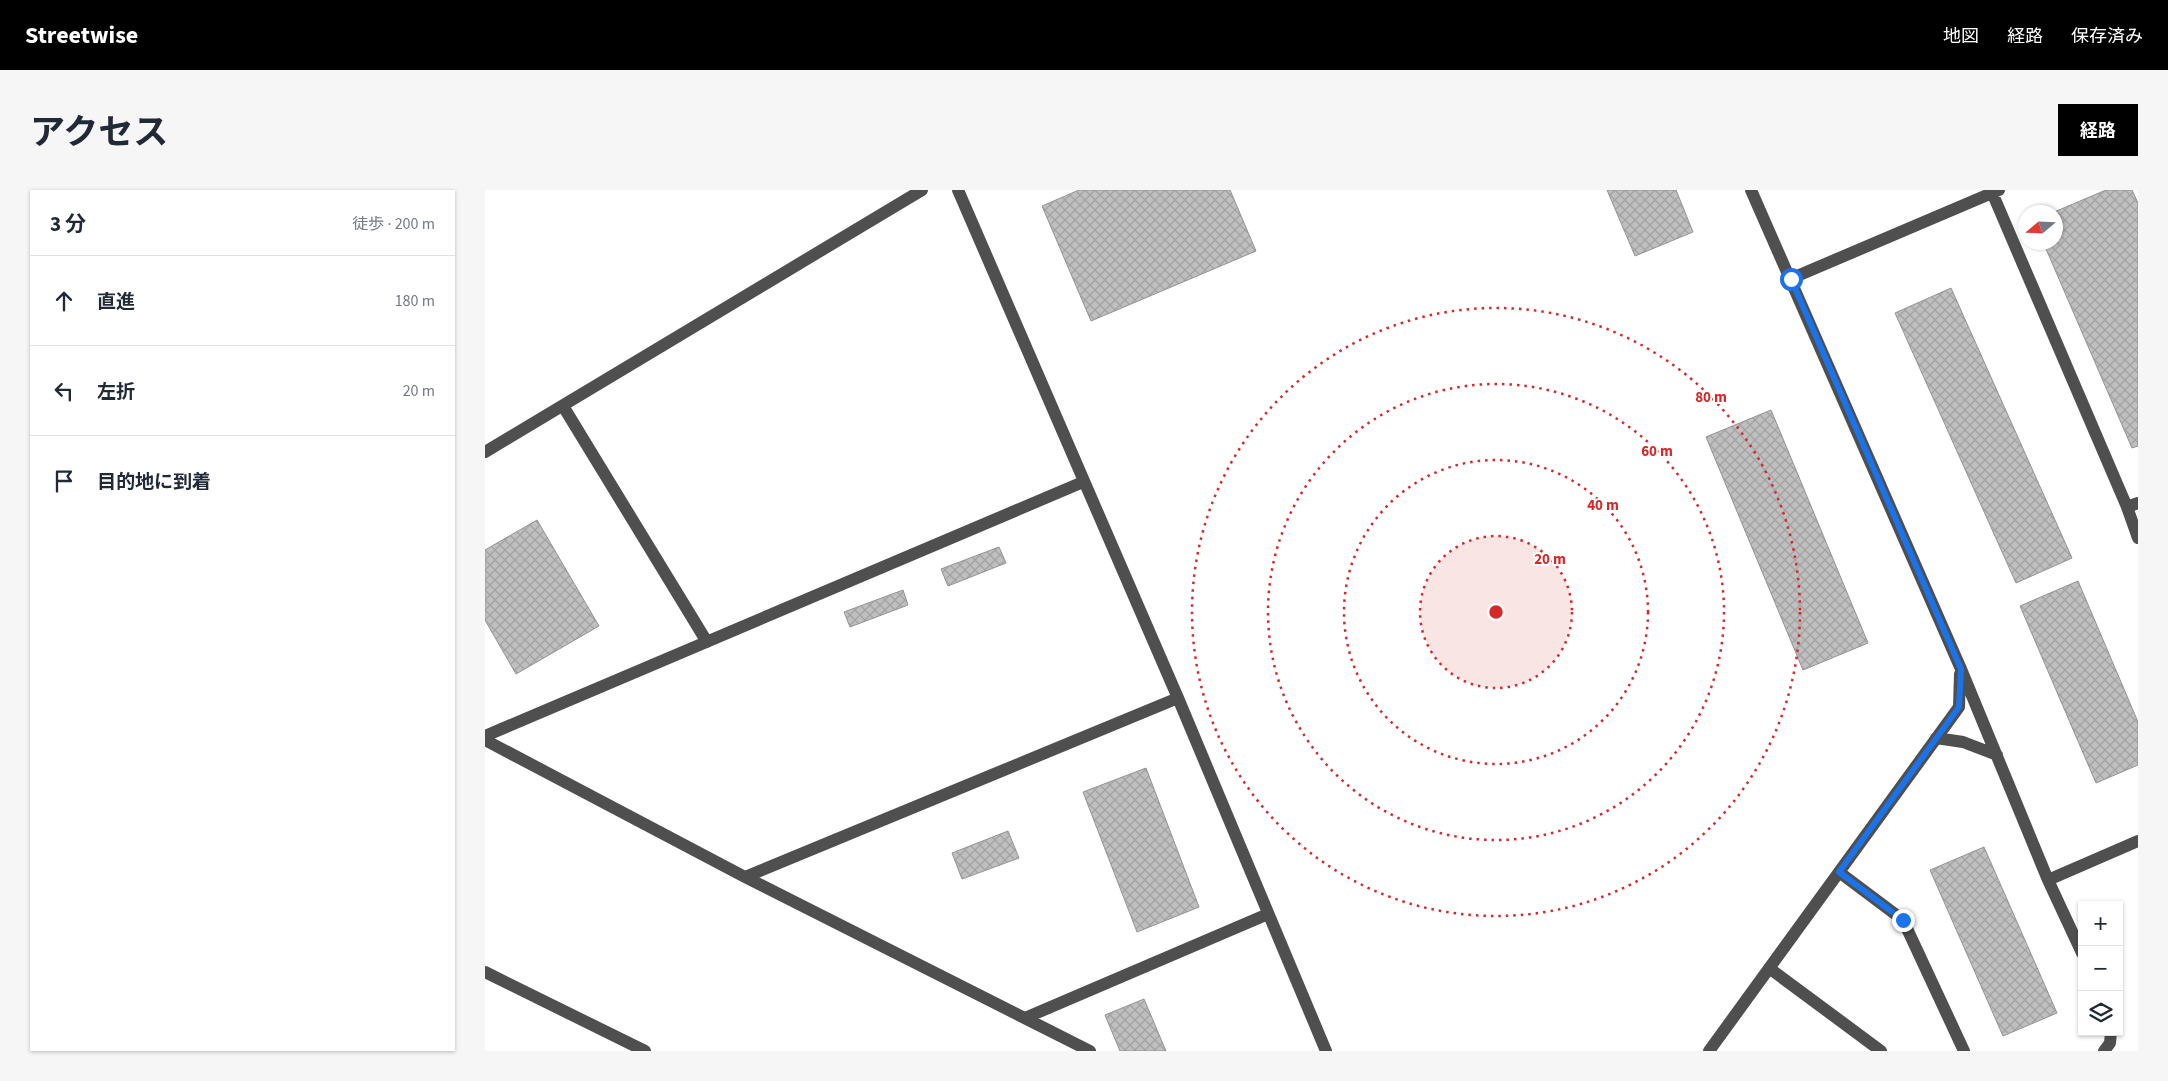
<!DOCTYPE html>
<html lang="ja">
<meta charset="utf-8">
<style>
body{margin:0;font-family:"Source Sans 3","Noto Sans JP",sans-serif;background:#f6f6f7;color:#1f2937}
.controls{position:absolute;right:15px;bottom:15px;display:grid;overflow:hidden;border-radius:0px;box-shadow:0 1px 4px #0004}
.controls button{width:45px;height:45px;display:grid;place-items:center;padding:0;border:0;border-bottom:1px solid #e0e1e3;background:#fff;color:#1f2937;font:25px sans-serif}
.compass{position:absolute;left:1533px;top:15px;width:45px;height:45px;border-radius:50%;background:#fff;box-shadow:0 1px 4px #0004;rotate:251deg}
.stop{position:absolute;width:15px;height:15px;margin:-11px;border:4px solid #1a73e8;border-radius:50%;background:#fff}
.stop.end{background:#1a73e8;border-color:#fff;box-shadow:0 1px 5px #0008}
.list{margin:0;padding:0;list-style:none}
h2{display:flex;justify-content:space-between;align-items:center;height:65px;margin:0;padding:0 20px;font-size:21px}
h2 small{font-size:16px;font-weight:400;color:#747a83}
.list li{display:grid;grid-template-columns:32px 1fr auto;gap:15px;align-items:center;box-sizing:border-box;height:90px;padding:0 20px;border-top:1px solid #e0e1e3}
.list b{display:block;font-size:19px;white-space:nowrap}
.list em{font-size:16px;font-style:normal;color:#747a83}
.icon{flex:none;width:28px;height:28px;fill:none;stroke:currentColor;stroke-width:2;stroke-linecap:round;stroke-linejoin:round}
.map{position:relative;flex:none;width:1653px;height:861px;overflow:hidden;border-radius:0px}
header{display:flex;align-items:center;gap:30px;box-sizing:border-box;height:70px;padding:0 25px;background:#000;color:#fff}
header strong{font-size:24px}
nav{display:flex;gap:28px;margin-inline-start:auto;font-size:18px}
.intro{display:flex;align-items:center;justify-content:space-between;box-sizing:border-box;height:120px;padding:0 30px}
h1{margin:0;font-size:35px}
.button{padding:12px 22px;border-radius:0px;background:#000;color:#fff;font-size:18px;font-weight:700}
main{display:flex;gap:30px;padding:0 30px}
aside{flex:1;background:#fff;border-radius:0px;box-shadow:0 1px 4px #0004}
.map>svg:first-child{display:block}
.building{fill:url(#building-cross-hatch);stroke:#939393}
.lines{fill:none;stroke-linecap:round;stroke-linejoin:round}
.minor{stroke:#4f4f4f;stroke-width:12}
.route{stroke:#1a73e8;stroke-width:6}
.ring{fill:none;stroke:#d62828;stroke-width:2.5;stroke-dasharray:2.5 5}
.centre{fill:#d62828;stroke:#fff;stroke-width:2.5}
.ring-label{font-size:15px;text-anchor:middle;font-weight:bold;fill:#d62828;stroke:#fff;stroke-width:4;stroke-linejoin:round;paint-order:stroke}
</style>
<header>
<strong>Streetwise</strong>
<nav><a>地図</a><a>経路</a><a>保存済み</a></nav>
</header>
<div class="intro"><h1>アクセス</h1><a class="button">経路</a></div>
<main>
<aside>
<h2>3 分<small>徒歩 · 200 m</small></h2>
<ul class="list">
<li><svg class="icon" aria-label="ahead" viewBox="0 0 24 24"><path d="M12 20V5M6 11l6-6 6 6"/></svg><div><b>直進</b></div><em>180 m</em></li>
<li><svg class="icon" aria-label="left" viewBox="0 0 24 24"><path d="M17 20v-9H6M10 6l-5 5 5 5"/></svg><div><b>左折</b></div><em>20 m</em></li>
<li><svg class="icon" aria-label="arrive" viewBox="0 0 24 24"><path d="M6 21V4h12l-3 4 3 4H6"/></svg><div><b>目的地に到着</b></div></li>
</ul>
</aside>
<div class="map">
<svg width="1653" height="861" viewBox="0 0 1653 861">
<defs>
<pattern id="building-cross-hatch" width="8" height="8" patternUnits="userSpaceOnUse" patternTransform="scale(1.25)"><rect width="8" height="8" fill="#bfbfbf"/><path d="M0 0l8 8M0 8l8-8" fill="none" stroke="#a2a2a2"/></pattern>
</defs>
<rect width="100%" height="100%" fill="#fff"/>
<path class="building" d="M594,0H745L771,61L606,131L557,16Z
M1122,0H1191L1208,42L1150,66Z
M1621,0H1647L1653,13V256L1647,258L1558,52H1570L1569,22Z
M1466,98L1587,368L1531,393L1410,123Z
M1286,220L1383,453L1318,480L1221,247Z
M52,330L114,436L31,484L0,430V360Z
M514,357L521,373L463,396L456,379Z
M1593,391L1653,532V575L1611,593L1535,416Z
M418,400L423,415L365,437L359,422Z
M661,578L714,717L652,742L598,602Z
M523,641L534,668L477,689L467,663Z
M1499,657L1572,823L1518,846L1445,680Z
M659,809L681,861H635L620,825Z"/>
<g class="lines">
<path class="minor" d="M473,0L693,508L841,861
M1266,0L1476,479L1563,690L1653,651
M1506,0L1642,317L1653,313
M1305,89L1514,0
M78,216L222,452
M0,262L437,0
M1642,317L1653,348
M0,546L598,292
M1451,548L1478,552L1512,565
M0,550L260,687L605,861
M1354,682L1418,730L1479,861
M260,687L693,508
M1563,690L1597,763
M1284,778L1396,861
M0,782L160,861
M540,828L783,724
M1224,861L1474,517L1475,484
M1619,861L1625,853L1626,842"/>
</g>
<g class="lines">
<path class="route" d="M1306,89L1476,479L1474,517L1354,682L1418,730"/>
</g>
<circle cx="1011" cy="422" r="76" fill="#d62828" fill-opacity=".12"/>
<g class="ring">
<circle cx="1011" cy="422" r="76"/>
<circle cx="1011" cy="422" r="152"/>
<circle cx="1011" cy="422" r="228"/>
<circle cx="1011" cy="422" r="304"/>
</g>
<circle cx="1011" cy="422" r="8" class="centre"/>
<g class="ring-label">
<text x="1226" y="212">80 m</text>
<text x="1172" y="266">60 m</text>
<text x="1118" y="320">40 m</text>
<text x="1065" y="374">20 m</text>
</g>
</svg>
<div class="controls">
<button>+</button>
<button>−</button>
<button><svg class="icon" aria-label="layers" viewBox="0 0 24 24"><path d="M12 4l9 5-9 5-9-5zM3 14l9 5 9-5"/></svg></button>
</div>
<svg class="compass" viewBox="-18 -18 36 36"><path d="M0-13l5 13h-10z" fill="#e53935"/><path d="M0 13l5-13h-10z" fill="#747a83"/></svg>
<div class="stop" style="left:1306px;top:89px"></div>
<div class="stop end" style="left:1418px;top:730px"></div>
</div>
</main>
